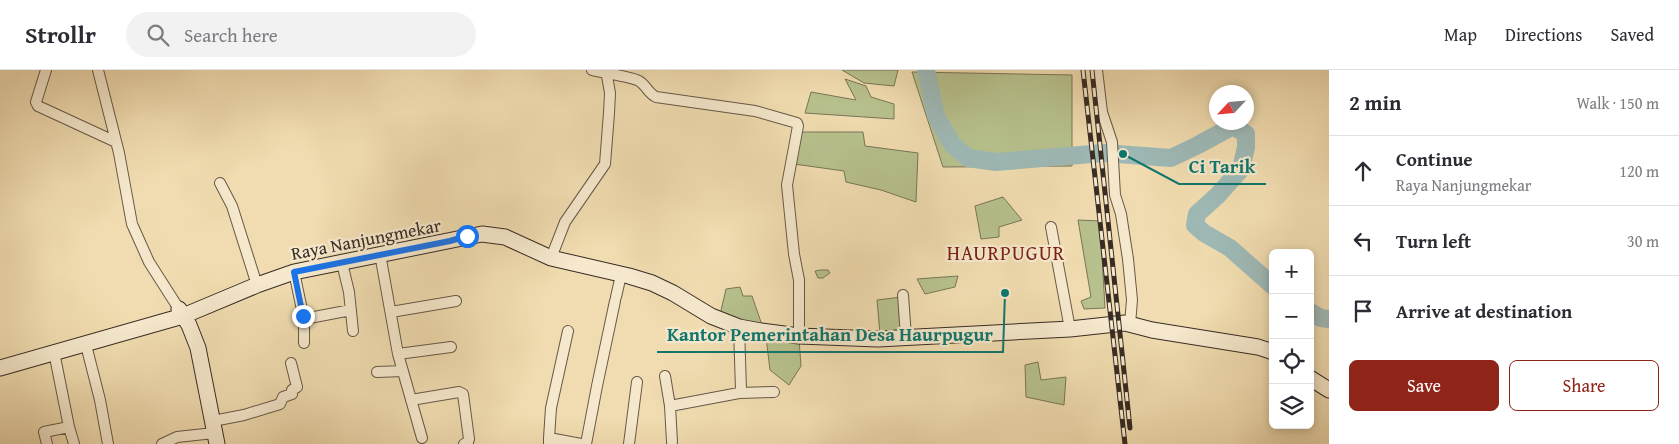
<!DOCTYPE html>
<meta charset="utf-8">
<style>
body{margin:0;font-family:"Gentium Book Plus",serif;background:#f2f2f3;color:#2b2b33}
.controls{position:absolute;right:15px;bottom:15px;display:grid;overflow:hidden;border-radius:8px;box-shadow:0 2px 8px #0003}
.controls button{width:45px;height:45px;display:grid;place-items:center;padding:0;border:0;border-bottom:1px solid #e1e1e2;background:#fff;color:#2b2b33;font:25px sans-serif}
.compass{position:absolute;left:1209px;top:15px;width:45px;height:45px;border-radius:50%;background:#fff;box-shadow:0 2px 8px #0003;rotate:244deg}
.stop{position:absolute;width:15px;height:15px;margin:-11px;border:4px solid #1a73e8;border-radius:50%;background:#fff}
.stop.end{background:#1a73e8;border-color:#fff;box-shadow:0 1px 5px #0008}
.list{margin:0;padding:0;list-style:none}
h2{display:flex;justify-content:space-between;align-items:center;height:65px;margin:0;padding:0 20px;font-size:21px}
h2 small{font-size:16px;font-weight:400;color:#7c7c81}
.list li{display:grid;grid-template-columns:32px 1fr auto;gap:15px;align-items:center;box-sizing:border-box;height:70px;padding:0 20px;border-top:1px solid #e1e1e2}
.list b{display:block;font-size:19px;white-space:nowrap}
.list p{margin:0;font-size:16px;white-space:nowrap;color:#7c7c81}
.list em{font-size:16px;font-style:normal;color:#7c7c81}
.actions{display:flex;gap:10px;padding:15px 20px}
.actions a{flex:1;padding:11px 0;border:1px solid #8f2418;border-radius:8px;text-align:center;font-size:18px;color:#8f2418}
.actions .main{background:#8f2418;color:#fff}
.icon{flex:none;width:28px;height:28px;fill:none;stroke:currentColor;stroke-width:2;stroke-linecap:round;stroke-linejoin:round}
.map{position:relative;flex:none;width:1329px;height:374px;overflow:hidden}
header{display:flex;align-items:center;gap:30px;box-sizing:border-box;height:70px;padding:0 25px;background:#fff;border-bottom:1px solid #e1e1e2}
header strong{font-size:24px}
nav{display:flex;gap:28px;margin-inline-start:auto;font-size:18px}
.search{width:350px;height:45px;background:#f2f2f3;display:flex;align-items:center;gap:12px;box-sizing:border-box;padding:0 18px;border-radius:28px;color:#7c7c81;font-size:19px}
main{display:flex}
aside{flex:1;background:#fff}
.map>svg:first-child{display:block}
.green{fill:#b7c18d;stroke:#787658}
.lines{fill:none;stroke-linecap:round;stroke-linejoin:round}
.river{stroke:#9eb9b6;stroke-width:18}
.street-casing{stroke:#665847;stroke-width:12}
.secondary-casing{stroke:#382c24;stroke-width:17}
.street{stroke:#f5e8cc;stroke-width:10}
.secondary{stroke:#f5e8cc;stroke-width:15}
.rail-casing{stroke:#382c24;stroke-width:5}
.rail{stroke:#f5e8cc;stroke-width:3;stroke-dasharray:9;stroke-linecap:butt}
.route{stroke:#1a73e8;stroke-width:6}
.labels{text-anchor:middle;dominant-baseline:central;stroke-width:4.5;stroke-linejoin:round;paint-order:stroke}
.street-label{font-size:18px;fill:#382c24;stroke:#f5e8cc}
.quarter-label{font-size:20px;letter-spacing:1px;fill:#7a1f14;stroke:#f5e8cc}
.leader{fill:none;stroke:#0f766e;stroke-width:2}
.callout-dot{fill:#0f766e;stroke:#f5e8cc;stroke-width:2}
.callout-label{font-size:19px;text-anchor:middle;font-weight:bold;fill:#0f766e;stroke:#f5e8cc;stroke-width:4.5;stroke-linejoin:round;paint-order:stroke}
</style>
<header>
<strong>Strollr</strong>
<div class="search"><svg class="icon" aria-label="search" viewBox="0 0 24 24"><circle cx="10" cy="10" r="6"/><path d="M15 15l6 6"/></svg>Search here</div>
<nav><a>Map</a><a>Directions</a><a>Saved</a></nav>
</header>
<main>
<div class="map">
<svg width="1329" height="374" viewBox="0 0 1329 374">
<rect width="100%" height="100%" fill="#f0dcb0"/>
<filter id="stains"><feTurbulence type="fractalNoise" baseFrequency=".004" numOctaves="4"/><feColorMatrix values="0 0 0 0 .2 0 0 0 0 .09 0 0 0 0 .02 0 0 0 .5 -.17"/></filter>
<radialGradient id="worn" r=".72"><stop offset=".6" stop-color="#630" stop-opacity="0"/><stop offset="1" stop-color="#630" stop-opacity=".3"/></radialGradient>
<path class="green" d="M842,0H898L894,16L864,13Z
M912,2L1072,5V96L943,97Z
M845,9L866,16L871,27L894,34V49L805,43L811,22L856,30Z
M802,62H863L865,76L918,83L916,132L881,120L846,112L844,101L794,94Z
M1003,127L1022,150L999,157V167L981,169L975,136Z
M1078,150L1100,151L1105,238L1084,239L1081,231L1091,227Z
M821,200H828L830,203L823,208H818L815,201Z
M958,206L955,217L925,224L917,209Z
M740,217L743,226H752L762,255L720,245L726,219Z
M901,227L903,262L880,264L877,230Z
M766,267L799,269L801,296L789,315L770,300Z
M1038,292L1041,310L1066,307L1064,335L1026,327L1025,295Z"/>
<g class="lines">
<path class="river" d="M926,0L936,46L952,74L968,88L996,92L1104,83L1171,88L1198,75L1233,56L1246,64V77L1241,99L1218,125L1197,144L1195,155L1204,163L1230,178L1273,216
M1310,242L1321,248L1329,249"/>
<defs>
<path id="street" d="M46,0L36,32L38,36L116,72
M98,0L119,83L132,154L149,192L179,239
M592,0C603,3 633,7 639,11C646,15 648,23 656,27L755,41L797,53L798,56L787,115L794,184L799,210V266
M1097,0L1102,42L1112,72L1115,125L1121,144L1128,189L1132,230L1130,254
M220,113L232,136L257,215
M1051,157L1070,259
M380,184L398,284L422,368
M551,188L565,152L605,94L609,43L610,23L606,0
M342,193L349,222L353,261
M294,202L304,249V273
M903,225L906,267
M616,227L621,205
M391,242L456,231
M304,249L351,240
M86,275L100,330L108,374
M54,282L69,357L74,374
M398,284L451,277
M377,302L403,301
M665,306L670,336L672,372
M739,323L774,322
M411,330L459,322L463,324L469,369L468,372L464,374
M670,336L739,323L741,320L739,257
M213,351L244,345L280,334L283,327L292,324V320L297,317L291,293
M549,368L551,338L568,261
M47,374L44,362L69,357
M162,374L177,367L214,363
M549,374V368L581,374
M586,374L597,316L615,231
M629,374L637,312"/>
<path id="secondary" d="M179,239L189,255L198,278L217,374
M0,298L183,246L257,215L294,202L482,164L505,167L551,188L629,206L652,213L673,223L711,246L739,257L761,261L799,266L878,269L1070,259L1125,253L1152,260L1258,277L1273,282
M1310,308L1329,320"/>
</defs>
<use href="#street" class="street-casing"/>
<use href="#secondary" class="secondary-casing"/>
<use href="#street" class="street"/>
<use href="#secondary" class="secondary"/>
<defs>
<path id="rail" d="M1083,0L1125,374
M1092,0L1130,358"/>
</defs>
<use href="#rail" class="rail-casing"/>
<use href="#rail" class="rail"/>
</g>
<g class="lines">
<path class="route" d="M303,246L294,202L450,171L467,166"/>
</g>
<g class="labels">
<g class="street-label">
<text transform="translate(366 169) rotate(-11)">Raya Nanjungmekar</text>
</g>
<g class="quarter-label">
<text x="1006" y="182">HAURPUGUR</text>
</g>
</g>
<path class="leader" d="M1123 84L1179 114H1266M1005 223L1003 282H657"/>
<g class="callout-dot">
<circle cx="1123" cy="84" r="5"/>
<circle cx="1005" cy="223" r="5"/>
</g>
<g class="callout-label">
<text x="1222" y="103">Ci Tarik</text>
<text x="830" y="271">Kantor Pemerintahan Desa Haurpugur</text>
</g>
<rect width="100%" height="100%" filter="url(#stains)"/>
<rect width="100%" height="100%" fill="url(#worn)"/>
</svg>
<div class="controls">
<button>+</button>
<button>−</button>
<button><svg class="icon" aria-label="locate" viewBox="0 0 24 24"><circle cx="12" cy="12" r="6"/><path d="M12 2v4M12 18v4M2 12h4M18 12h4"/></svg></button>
<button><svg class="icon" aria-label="layers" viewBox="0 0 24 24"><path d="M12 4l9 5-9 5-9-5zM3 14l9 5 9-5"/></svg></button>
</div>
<svg class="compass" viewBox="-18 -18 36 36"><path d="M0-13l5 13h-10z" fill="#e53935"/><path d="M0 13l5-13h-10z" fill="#7c7c81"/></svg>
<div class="stop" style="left:467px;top:166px"></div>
<div class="stop end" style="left:303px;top:246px"></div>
</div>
<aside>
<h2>2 min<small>Walk · 150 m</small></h2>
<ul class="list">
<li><svg class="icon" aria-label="ahead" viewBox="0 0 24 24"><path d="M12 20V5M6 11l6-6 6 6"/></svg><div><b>Continue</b><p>Raya Nanjungmekar</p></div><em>120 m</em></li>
<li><svg class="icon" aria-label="left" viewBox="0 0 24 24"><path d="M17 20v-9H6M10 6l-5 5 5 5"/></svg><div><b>Turn left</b></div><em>30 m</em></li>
<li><svg class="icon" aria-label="arrive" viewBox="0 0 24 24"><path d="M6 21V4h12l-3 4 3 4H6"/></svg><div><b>Arrive at destination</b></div></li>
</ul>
<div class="actions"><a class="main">Save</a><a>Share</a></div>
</aside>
</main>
